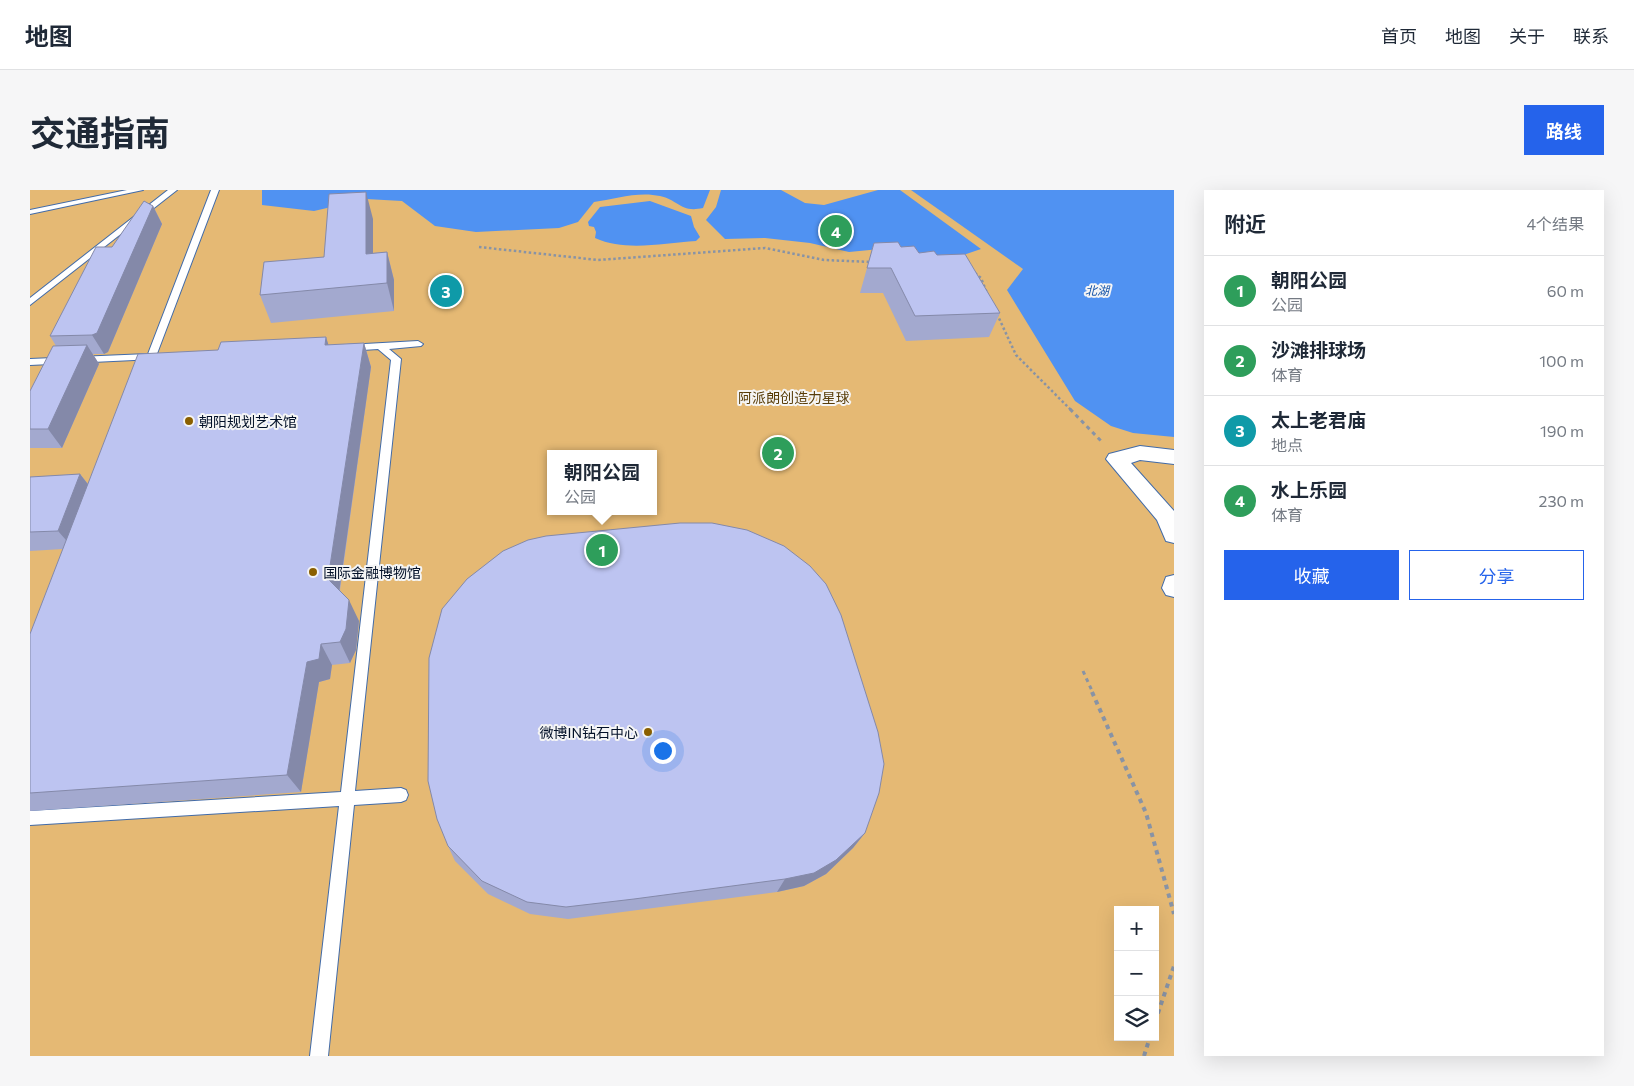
<!DOCTYPE html>
<html lang="zh">
<meta charset="utf-8">
<style>
body{margin:0;font-family:Commissioner,"Noto Sans SC",sans-serif;background:#f6f6f7;color:#1f2937}
.controls{position:absolute;right:15px;bottom:15px;display:grid;overflow:hidden;border-radius:0px;box-shadow:0 5px 20px #0002}
.controls button{width:45px;height:45px;display:grid;place-items:center;padding:0;border:0;border-bottom:1px solid #e0e1e3;background:#fff;color:#1f2937;font:25px sans-serif}
.you{position:absolute;left:632px;top:560px;width:18px;height:18px;margin:-12px;border:4px solid #fff;border-radius:50%;background:#1a73e8;box-shadow:0 0 0 8px #1a73e833}
.badge{display:grid;place-items:center;width:32px;height:32px;border-radius:50%;background:#2563eb;color:#fff;font-size:16px;font-weight:700}
.pin{position:absolute;translate:-50% -50%;border:2px solid #fff;box-shadow:0 1px 5px #0006}
.popup{position:absolute;left:517px;top:260px;width:110px;height:65px;box-sizing:border-box;display:grid;place-content:center;border-radius:0px;background:#fff;filter:drop-shadow(0 1px 4px #0005);font-size:16px;white-space:nowrap;color:#747a83}
.popup b{font-size:19px;color:#1f2937}
.popup::after{content:'';position:absolute;left:50%;top:100%;margin-left:-10px;border:10px solid transparent;border-top-color:#fff}
.list{margin:0;padding:0;list-style:none}
h2{display:flex;justify-content:space-between;align-items:center;height:65px;margin:0;padding:0 20px;font-size:21px}
h2 small{font-size:16px;font-weight:400;color:#747a83}
.list li{display:grid;grid-template-columns:32px 1fr auto;gap:15px;align-items:center;box-sizing:border-box;height:70px;padding:0 20px;border-top:1px solid #e0e1e3}
.list b{display:block;font-size:19px;white-space:nowrap}
.list p{margin:0;font-size:16px;white-space:nowrap;color:#747a83}
.list em{font-size:16px;font-style:normal;color:#747a83}
.actions{display:flex;gap:10px;padding:15px 20px}
.actions a{flex:1;padding:11px 0;border:1px solid #2563eb;border-radius:0px;text-align:center;font-size:18px;color:#2563eb}
.actions .main{background:#2563eb;color:#fff}
.icon{flex:none;width:28px;height:28px;fill:none;stroke:currentColor;stroke-width:2;stroke-linecap:round;stroke-linejoin:round}
.map{position:relative;flex:none;width:1144px;height:866px;overflow:hidden;border-radius:0px}
header{display:flex;align-items:center;gap:30px;box-sizing:border-box;height:70px;padding:0 25px;background:#fff;border-bottom:1px solid #e0e1e3}
header strong{font-size:24px}
nav{display:flex;gap:28px;margin-inline-start:auto;font-size:18px}
.intro{display:flex;align-items:center;justify-content:space-between;box-sizing:border-box;height:120px;padding:0 30px}
h1{margin:0;font-size:35px}
.button{padding:12px 22px;border-radius:0px;background:#2563eb;color:#fff;font-size:18px;font-weight:700}
main{display:flex;gap:30px;padding:0 30px}
aside{flex:1;background:#fff;border-radius:0px;box-shadow:0 5px 20px #0002}
.map>svg:first-child{display:block}
.green{fill:#e5b974;fill-rule:evenodd}
.water{fill:#5092f2}
.lines{fill:none;stroke-linecap:round;stroke-linejoin:round}
.lane-casing{stroke:#426ba8;stroke-width:2}
.street-casing{stroke:#426ba8;stroke-width:2}
.path-far2{stroke:#8893a5;stroke-width:2.5;stroke-dasharray:2.5 2.5;stroke-linecap:butt}
.path-far1{stroke:#8893a5;stroke-width:3;stroke-dasharray:4 4;stroke-linecap:butt}
.path{stroke:#8893a5;stroke-width:4;stroke-dasharray:4.5 4.5;stroke-linecap:butt}
.lane{fill:#fff;fill-rule:evenodd}
.street{fill:#fff;fill-rule:evenodd}
.wall{fill:#a3a9cf}
.shaded-wall{fill:#8489a9}
.building{fill:#bdc4f1;stroke:#8489a9}
.poi-dot{fill:#8a5f00;stroke:#f5f5f5;stroke-width:2}
.labels{text-anchor:middle;dominant-baseline:central;stroke-width:4;stroke-linejoin:round;paint-order:stroke}
.far-water-label{font-size:12px;font-style:italic;fill:#1554a9;stroke:#f5f5f5}
.park-label{font-size:14px;fill:#593d08;stroke:#f5f5f5}
.poi-label{font-size:14px;fill:#021028;stroke:#f5f5f5;text-anchor:start}
</style>
<header>
<strong>地图</strong>
<nav><a>首页</a><a>地图</a><a>关于</a><a>联系</a></nav>
</header>
<div class="intro"><h1>交通指南</h1><a class="button">路线</a></div>
<main>
<div class="map">
<svg width="1144" height="866" viewBox="0 0 1144 866">
<rect width="100%" height="100%" fill="#dfe8f6"/>
<path class="green" d="M0,0H1144V866H0ZM521,264H623V321H521ZM1088,720H1125V847H1088Z"/>
<path class="water" d="M232,0H680L673,18C650,23 649,10 630,6C609,1 584,9 564,12L548,32L529,38L446,42L405,36L372,11L336,9L284,21L232,15Z
M691,0H751L775,13L794,15L848,0H870L951,59L898,77L850,59L819,62L780,53L735,48L695,49L676,30L686,17Z
M881,0H1144V247L1103,243L1081,236L1045,211L977,100L993,79Z
M620,11L661,26L664,37L670,47L666,51C633,53 596,62 565,48L566,42L564,37L559,36L558,32L570,17Z"/>
<g class="lines">
<defs>
<path id="lane" d="M97,0H113L0,24V20Z
M138,0H147L0,115V108Z
M181,0H189L125,169L0,175V169L118,164Z
M388,151L393,154L391,156L359,159L371,169L325,601L371,598L376,600L378,605L376,610L371,612L324,615L298,866H280L309,616L0,635V621L311,602L361,170L348,159L317,161L312,158L317,155Z"/>
<path id="street" d="M1110,256L1144,260V274L1110,270L1101,273L1144,321V353L1136,351L1127,330L1076,269L1079,264Z
M1144,385V407L1136,405L1132,398L1136,387Z"/>
</defs>
<use href="#lane" class="lane-casing"/>
<use href="#street" class="street-casing"/>
<path class="path-far2" d="M449,57L568,70L735,58L794,70L842,72
M945,83L951,88L957,103
M967,124L986,165L1041,220"/>
<path class="path-far1" d="M1040,219L1073,253
M1053,481L1063,503"/>
<path class="path" d="M1062,502L1116,623L1144,724
M1125,832L1144,776
M1114,866L1120,847"/>
<use href="#lane" class="lane"/>
<use href="#street" class="street"/>
</g>
<path class="wall" d="M123,16L132,34L78,162L74,164H63L69,174L32,258H0V201L26,156L20,146Z
M343,29V63L357,62L364,90V121L241,133L230,105L294,67Z
M844,53L871,57L889,63L970,123L959,147L876,151L853,103H830Z
M296,147L298,155L334,153L341,177L310,400L329,431L326,460L320,473L302,475L300,489L289,492L271,602L0,621V444L33,359L0,361V287L50,284L58,294L188,160Z
M835,643L823,658L796,684L774,696L747,702L538,729L500,724L458,704L425,671L418,656Z"/>
<path class="shaded-wall" d="M336,2L343,29V92L336,64Z
M123,16L132,34L78,162L74,164L62,145Z
M357,62L364,90V121L357,93Z
M296,147L304,172L295,155Z
M334,153L341,177L308,410L298,389Z
M57,155L69,174L32,258L18,239Z
M50,284L64,302L43,358L28,341Z
M319,410L329,431L326,460L320,473L310,452Z
M291,454L302,475L300,489L289,492L271,602L257,585L277,472Z
M835,643L823,658L796,684L774,696L747,702L755,689Z"/>
<path class="building" d="M336,2V64L357,62V93L230,105L234,72L294,67L299,4Z
M114,11L123,16L67,143L62,145L20,146L66,57H82Z
M868,52L871,57L884,56L889,63L904,61L907,65L935,64L970,123L885,126L861,78H837L844,53Z
M296,147L295,155L334,153L298,389L319,410L316,439L310,452L291,454L289,469L277,472L257,585L0,603V444L108,164L188,160L191,152Z
M57,155L18,239H0V201L23,156Z
M50,284L28,341L0,342V287Z
M650,333H682L717,340L754,356L780,376L796,394L811,425L848,542L854,574L849,603L835,643L806,670L784,683L755,689L604,709L536,717L497,712L452,691L418,656L407,629L398,591L399,468L412,419L437,389L473,361L498,350L516,346Z"/>
<g class="poi-dot">
<circle cx="159" cy="231" r="5"/>
<circle cx="283" cy="382" r="5"/>
<circle cx="618" cy="542" r="5"/>
</g>
<g class="labels">
<g class="far-water-label">
<text x="1067" y="100">北湖</text>
</g>
<g class="park-label">
<text x="764" y="207">阿派朗创造力星球</text>
</g>
<g class="poi-label">
<text x="169" y="231">朝阳规划艺术馆</text>
<text x="293" y="382">国际金融博物馆</text>
<text x="608" y="542" text-anchor="end">微博IN钻石中心</text>
</g>
</g>
</svg>
<div class="controls">
<button>+</button>
<button>−</button>
<button><svg class="icon" aria-label="layers" viewBox="0 0 24 24"><path d="M12 4l9 5-9 5-9-5zM3 14l9 5 9-5"/></svg></button>
</div>
<div class="you"></div>
<div class="pin badge" style="left:572px;top:360px;background:#2e9e5b">1</div>
<div class="popup"><b>朝阳公园</b>公园</div>
<div class="pin badge" style="left:748px;top:263px;background:#2e9e5b">2</div>
<div class="pin badge" style="left:416px;top:101px;background:#0f9aa8">3</div>
<div class="pin badge" style="left:806px;top:41px;background:#2e9e5b">4</div>
</div>
<aside>
<h2>附近<small>4个结果</small></h2>
<ul class="list">
<li><span class="badge" style="background:#2e9e5b">1</span><div><b>朝阳公园</b><p>公园</p></div><em>60 m</em></li>
<li><span class="badge" style="background:#2e9e5b">2</span><div><b>沙滩排球场</b><p>体育</p></div><em>100 m</em></li>
<li><span class="badge" style="background:#0f9aa8">3</span><div><b>太上老君庙</b><p>地点</p></div><em>190 m</em></li>
<li><span class="badge" style="background:#2e9e5b">4</span><div><b>水上乐园</b><p>体育</p></div><em>230 m</em></li>
</ul>
<div class="actions"><a class="main">收藏</a><a>分享</a></div>
</aside>
</main>
